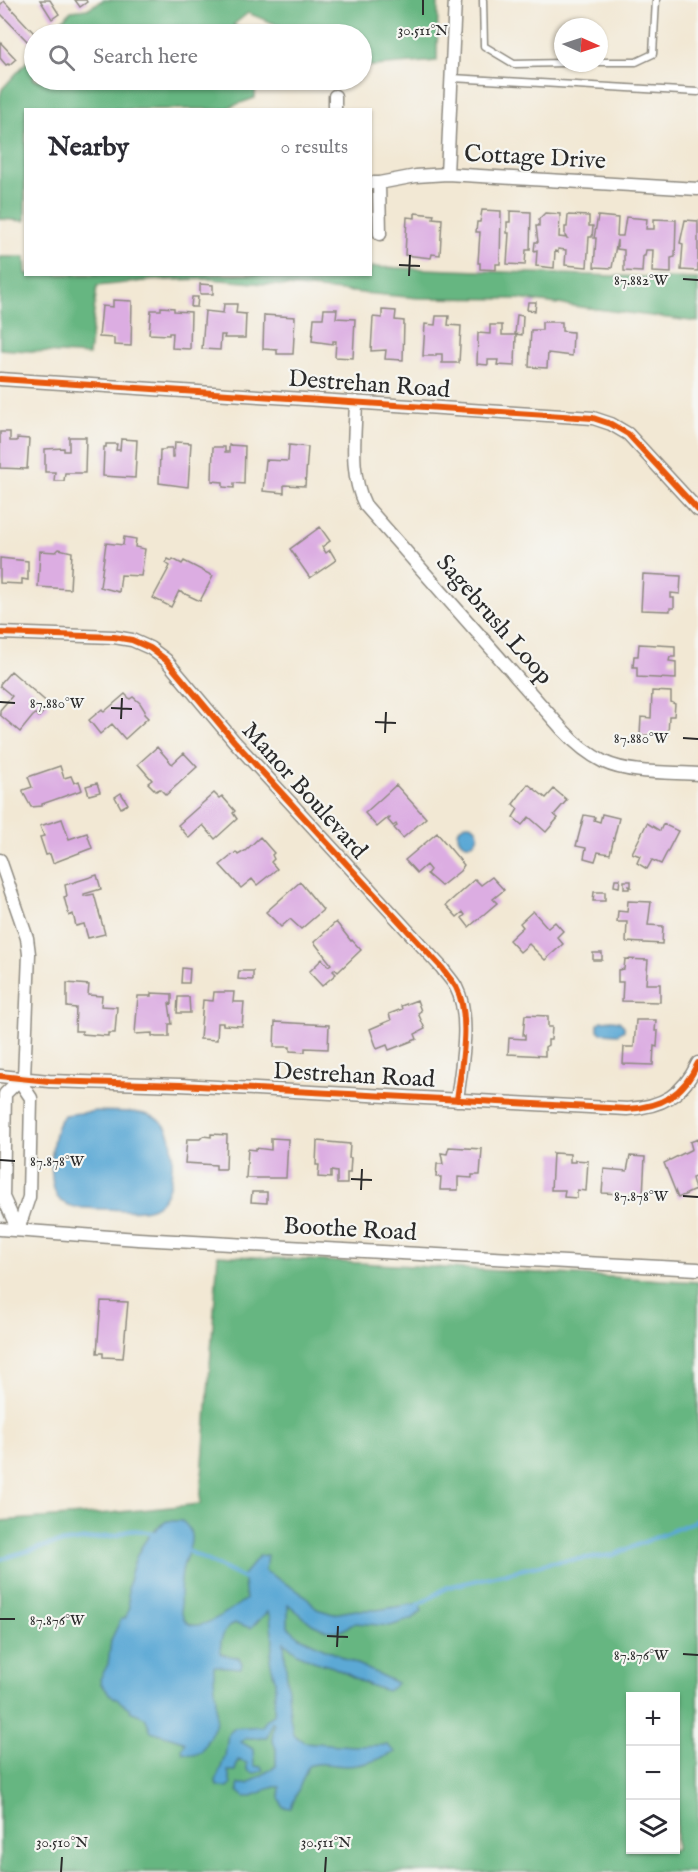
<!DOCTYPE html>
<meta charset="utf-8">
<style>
body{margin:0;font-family:"IM FELL English",serif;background:#f2f2f3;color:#2b2b33}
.controls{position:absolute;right:18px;bottom:18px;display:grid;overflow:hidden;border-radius:0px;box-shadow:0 2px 4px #0004}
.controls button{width:54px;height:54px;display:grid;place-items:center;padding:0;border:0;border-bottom:2px solid #e1e1e2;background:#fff;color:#2b2b33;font:30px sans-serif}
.compass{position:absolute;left:554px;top:18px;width:54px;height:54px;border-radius:50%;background:#fff;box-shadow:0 2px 4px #0004;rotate:93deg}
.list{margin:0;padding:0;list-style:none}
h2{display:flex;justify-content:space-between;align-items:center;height:78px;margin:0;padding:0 24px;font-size:26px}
h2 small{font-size:20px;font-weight:400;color:#7c7c81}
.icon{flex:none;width:33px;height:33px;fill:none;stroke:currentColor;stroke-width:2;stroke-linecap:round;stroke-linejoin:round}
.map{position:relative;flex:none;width:698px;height:1872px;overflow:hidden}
.search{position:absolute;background:#fff;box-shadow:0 2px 4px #0004;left:24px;top:24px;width:348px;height:66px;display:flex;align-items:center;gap:15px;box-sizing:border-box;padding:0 21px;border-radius:33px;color:#7c7c81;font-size:22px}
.panel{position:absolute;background:#fff;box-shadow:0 2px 4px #0004;left:24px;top:108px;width:348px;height:168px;border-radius:0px}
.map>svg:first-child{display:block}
.forest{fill:#66b681;stroke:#487056;stroke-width:1.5;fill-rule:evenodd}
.water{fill:#5ba9d5;stroke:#436a80;stroke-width:1.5}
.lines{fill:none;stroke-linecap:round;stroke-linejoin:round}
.stream{stroke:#5ba9d5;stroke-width:4.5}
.building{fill:#dcade2}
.lane-casing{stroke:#8e8a80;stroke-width:9}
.street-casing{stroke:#8e8a80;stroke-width:15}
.lane{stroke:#fff;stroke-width:6}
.street{stroke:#fff;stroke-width:12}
.cycleway-casing{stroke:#f6f6f2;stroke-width:10}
.cycleway{stroke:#e8590c;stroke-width:6}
.ticks{fill:none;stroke:#2b2b2b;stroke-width:2}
.labels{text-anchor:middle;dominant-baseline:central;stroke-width:4.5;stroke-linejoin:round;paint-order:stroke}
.street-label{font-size:24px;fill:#2b2b2b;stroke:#f6f6f2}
.ticks-label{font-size:15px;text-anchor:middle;fill:#2b2b2b;stroke:#f6f6f2;stroke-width:4.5;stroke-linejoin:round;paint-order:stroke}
</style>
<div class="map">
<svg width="698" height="1872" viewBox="0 0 698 1872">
<rect width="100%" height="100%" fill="#f6f6f2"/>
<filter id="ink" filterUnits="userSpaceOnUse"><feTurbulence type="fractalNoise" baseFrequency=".0167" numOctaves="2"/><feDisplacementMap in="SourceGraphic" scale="12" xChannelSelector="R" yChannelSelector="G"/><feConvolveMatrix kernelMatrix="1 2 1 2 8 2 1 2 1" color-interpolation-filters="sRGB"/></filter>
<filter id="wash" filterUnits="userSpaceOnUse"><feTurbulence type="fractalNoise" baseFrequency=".008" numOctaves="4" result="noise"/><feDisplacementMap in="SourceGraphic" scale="24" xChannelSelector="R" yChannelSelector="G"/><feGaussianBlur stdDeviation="1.35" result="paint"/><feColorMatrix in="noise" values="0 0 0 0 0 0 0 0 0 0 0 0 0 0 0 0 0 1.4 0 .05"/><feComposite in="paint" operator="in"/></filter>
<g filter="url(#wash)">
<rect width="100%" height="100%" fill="#f2e8d4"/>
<path class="forest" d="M103,0H438L437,61L362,67V34H300L248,13L233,25L251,34H49L71,11L87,9Z
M34,54V80H256L255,98L229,107L228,109L26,110L25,221L0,219V98L2,89Z
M0,257H25L26,274H370L371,267L698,279V322L518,299L418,298L210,279L154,280L97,286L89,355L0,349Z
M218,1255L698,1282V1872H0V1521L110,1513L200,1504ZM630,1696H676V1850H630Z"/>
<path class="water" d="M458 834a10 10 0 1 1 20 0a10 10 0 1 1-20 0Z
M612,1020L619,1021L624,1026V1030L618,1034L601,1033L598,1030V1024L602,1021Z
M97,1111C128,1113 169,1105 172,1147C173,1167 173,1200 151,1208C137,1213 120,1209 106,1209C91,1208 73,1210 61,1201C47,1190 51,1143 57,1127C58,1123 62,1119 64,1115Z
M167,1521H182C189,1527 192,1532 191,1541C190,1552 183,1561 182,1572C172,1646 201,1631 246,1599L243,1575L259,1556L267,1555L265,1571L306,1596L317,1609L333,1614L356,1610H377L419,1603L422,1611L412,1619L390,1626L355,1623L341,1631H327L312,1624L288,1604V1627L300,1637L397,1683L387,1691L369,1685L333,1667L313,1661L297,1653L284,1642L290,1716L293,1734L304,1742L353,1746L387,1745L396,1752C379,1759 364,1766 345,1766C332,1766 321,1761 308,1766L291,1808L283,1807L279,1798L280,1787C269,1785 258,1797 245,1797L238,1791V1784H248L276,1766V1749L272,1739L274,1723L272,1722L267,1738H246L241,1742L253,1749L254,1766L261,1767L263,1770C257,1774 252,1774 247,1770V1763L238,1760L235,1771H228L231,1784L227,1788L217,1786L216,1781L225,1756L228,1734L235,1728L263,1726L265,1720L274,1714L275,1680L270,1660L273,1642L270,1616L267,1612L251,1628L235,1623C223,1629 219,1641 221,1654L239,1658L242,1663L241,1668L214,1666C213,1685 219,1706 215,1725C212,1735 205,1742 202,1752L194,1755L183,1753L182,1749L185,1743L183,1741L151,1731L145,1717L130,1711V1709L111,1695L101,1684L100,1679L108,1664L111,1640L121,1619H125C132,1605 127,1601 128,1587C132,1561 143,1535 167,1521Z"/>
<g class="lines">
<path class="stream" d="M184,1549L249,1581
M0,1559L53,1544L118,1535C130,1528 145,1530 157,1536
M416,1606L448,1587L553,1562L613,1555L698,1520"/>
</g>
<g id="blocks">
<path class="building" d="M40,0H50L59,14L52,19Z
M75,0H86L87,2L80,7Z
M4,1L34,33V41L31,45L0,13V5Z
M0,42L16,59L9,65L8,64L6,65L0,58Z
M482,210L501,211L500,264H496V270L480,269V263H478L480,232H476L477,222H480Z
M510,211L531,212L530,250H526L525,265L507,264L509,233H507V222H510Z
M415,213L434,215L433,218L442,219L440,255L432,254L431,258L405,255L407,217L415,218Z
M545,213L560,214L559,237L567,238L565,236V227H567L568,215L589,216V226H593L592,237H589L587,267L565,265L566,250L558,249V252L555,251L554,268L536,266L537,250L534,251L535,242H538L536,226H539V219Z
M598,216L618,218L617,236H623L626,217L647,219L646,229H654V219L676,220L675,257L671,258V273L652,272L653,250H646L645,256H643L642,272L624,271V250L617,249V240L612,268L594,267L596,238H594Z
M685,220L698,221V271L681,270L683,244L680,243Z
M200,284L213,285V294H200Z
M192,297H198L197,307H191Z
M113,300L132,301L131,346L114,345V338L99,337L102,306L113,307Z
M528,302H536L535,311L527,310Z
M224,304H237L236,313L246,314L245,338H224L225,335H221L220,350L202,349L205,311L223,313Z
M161,307L174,308V311L191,312L190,349L172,348L173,333H169V335L149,334L151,310H161Z
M324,309H337L336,318L355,319L353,358L335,357L336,341H333V344L312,341L314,318H323Z
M382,310L396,311L395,320L404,321L403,360L385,359L386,350L371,351L373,317L382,318Z
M264,315L295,317L293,354H277V350L263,349Z
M517,315L523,316L522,335L515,334Z
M436,316H449L448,325L461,326L459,363H442V354H436V356H423L425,324L435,325Z
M542,322H562V331L573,332L572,356L548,353L547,368L529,367L531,330H542Z
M490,325H502V335H516L515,366L497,365L498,360H488V365L477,364L478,333L490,334Z
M0,432H10V441H17V438L29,439L27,469L0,468Z
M69,437H86L85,473H65L64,481H54L55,472H45V449L64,448V451H69Z
M121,439L137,440L135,478L103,476L104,447H106V444H117L116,450H120Z
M175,442L191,443L188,487L159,483L160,450H164L166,448H172V457H174Z
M229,445L245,446L244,484L234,483V488L223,487V482L212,481L213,447H225V452H229Z
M289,445L308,447L305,486L284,485V493L263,491L266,460L288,461Z
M320,527L330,541L322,547L326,553L330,550L336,560L310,578L290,549Z
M124,537L136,539L135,547L145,549L141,576L121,575L119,592L100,587L106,543L123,545Z
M59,549L72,552L70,589L38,587L40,551L56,552Z
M0,558L28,561V580L22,579V584L0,583Z
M168,559L172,561L173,559L182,564L184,561L213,576L200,601L179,591L171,607L153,598L170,566L166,563Z
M643,574L681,576L680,594L671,593V598H674V608H670V611L641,610Z
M639,644L675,646V657H670L669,661L676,662V679L637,677V667H633L634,656H638Z
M11,671L50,705L39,717L36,714L33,716L20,732L0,715V710L12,696L0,686V684Z
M652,691L671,692V702L675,704L674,716H669L668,736L640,735L641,717L651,718Z
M125,694L130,699L133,697L140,703L145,711L144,714L148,718L125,739L112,724L100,734L89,720L102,709L104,712Z
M157,747L172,764L184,753L197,767L166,795L160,789L156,791L148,783L152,780L138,764Z
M60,766L64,778L71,776L74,783L79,781L82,790L42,804V806L31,807L23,792V790L32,787L28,777Z
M97,783L100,792L89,795L86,786Z
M528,784L546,798L554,789L567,800L554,815L558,818L546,832L529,817L522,825L513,817L518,809L513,804Z
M396,785L426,818L403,838L394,828L397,826L396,824L393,826L388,820L390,818L389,817L377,827L365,813Z
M121,793L128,804L121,808L115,797Z
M214,793L219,798L222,796L235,811L233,813L237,819L215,839L203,825L189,838L178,825Z
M602,814L619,818L610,854L598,852L595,861L584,858L586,848L576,846L584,815L595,817L594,820L600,822Z
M62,819L69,839L87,833L92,848L53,863L50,854L46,855L40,837L44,836L40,826Z
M647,823L660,831L663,824L678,831L661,864L652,860L647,869L637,863L640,856L632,853Z
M437,833L464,865L460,871L441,886L427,874L430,870L426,865L417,873L405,860Z
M260,837L274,853L272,855L274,859L271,862L277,869L257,885L252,879L241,888L220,865L236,852L238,855L245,851Z
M97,875L101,889L84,894V896L94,894L105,934L88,938L84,924L76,926L73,914L69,916L64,897L67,896L65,885Z
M492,877L504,890L493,899L497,903L469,927L462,918L465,915L463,912L457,917L446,905L475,879L481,885Z
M615,879H620L619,887L614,886Z
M624,881H631V887L629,886V889H624Z
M300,882L323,910L301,929L290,919L281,927L266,912Z
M594,892H605V901H593Z
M628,901L651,902L648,925L663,926L662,944L626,942L627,922H617L618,911L627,912Z
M533,911L548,928L555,922L563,931L557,937L563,944L545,960L529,944L520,952L509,940L523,927L520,923Z
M336,922L351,941L352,940L361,950L338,972L335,969L333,971L336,974L322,986L309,972L322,959L328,966L331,964L314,942Z
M593,953H602V960H593Z
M625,959L648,960L646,984H660V1002L622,1001L623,982H618V970L624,969Z
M182,968L190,969L189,983H181Z
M239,971H253V980L238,979Z
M67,983L89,985L88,995L102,996L101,1006L117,1007L115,1033H108V1036L82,1034V1031H75L76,1008L67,1007Z
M214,992H234L233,1002H244L242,1026L223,1025V1023H218L217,1040L200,1039L203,1000L213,1001Z
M151,993L172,994V1004L169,1003L172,1024H169V1037H156L152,1036V1033L135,1034L138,996H151Z
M178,997H189L190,1013H177Z
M417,1000L421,1011L418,1013L425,1029L415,1034L417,1039L389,1050L387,1045L377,1049L370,1029L391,1020L389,1014L402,1009L401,1006Z
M525,1015L548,1016V1027H552L551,1040H548V1045L545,1047V1056L508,1054L509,1038L525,1039V1035H523Z
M636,1020H656L655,1031H658L657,1047L654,1046L653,1065L623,1064L624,1047H634Z
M275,1022L329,1025L328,1049L305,1048V1052L290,1051V1047H274Z
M211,1134L227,1135L226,1169H216V1165L185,1163L187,1139H200L203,1136L211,1137Z
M271,1138L288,1139L286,1178H246L248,1149L256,1150V1148L271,1150Z
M698,1139V1176L692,1178L695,1190L678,1198L664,1163L692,1149L690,1142Z
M317,1141L350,1144L349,1158H351L350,1173H347V1184H337V1172L331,1171V1178L318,1177L319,1165H316Z
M449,1147L482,1149L480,1175H472V1178L458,1177V1190H440L441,1177H436L437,1164H443L441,1153L447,1154Z
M553,1153L570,1154V1162H575V1160L588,1161L586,1191L577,1190V1198L564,1197L565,1190H551Z
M630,1156L645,1157L643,1195L602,1193L604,1169L627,1171Z
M252,1192H267V1203L251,1202Z
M101,1301L128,1302L123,1358L103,1357V1353H97Z"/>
</g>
</g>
<g filter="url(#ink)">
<use href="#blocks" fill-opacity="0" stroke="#8e8a80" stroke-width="1.5"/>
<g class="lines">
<defs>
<path id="lane" d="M483,0L484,46L514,64L563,63
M599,62H636L653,54L656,0
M452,78L698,92"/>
<path id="street" d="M335,96V110
M447,174L455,0
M370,183H379L416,176L447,174L698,189
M379,183L380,234
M0,379L593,418L611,424L628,434L698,510
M356,402C355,437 349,473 365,505L563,730C575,743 588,754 604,762C629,774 670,772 698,774
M0,633L114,637L132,640L150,648L166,660L234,741L442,968C446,974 452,980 456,987C472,1017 461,1067 457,1100
M0,860L27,938L29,954L24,1078L19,1080L5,1094L3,1197L18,1230
M0,1076L49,1081L180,1085L627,1109C662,1107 683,1095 698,1063
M0,1229L138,1239L698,1269
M18,1230L29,1197L31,1098L19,1080"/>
</defs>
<use href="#lane" class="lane-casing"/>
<use href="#street" class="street-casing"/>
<use href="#lane" class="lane"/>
<use href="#street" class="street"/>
<defs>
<path id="cycleway" d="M0,379L593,418L611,424L628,434L698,510
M0,633L114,637L132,640L150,648L166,660L234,741L442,968C446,974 452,980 456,987C472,1017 461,1067 457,1100
M0,1076L49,1081L180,1085L627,1109C662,1107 683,1095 698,1063"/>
</defs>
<use href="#cycleway" class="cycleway-casing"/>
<use href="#cycleway" class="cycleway"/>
</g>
</g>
<path class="ticks" d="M423,15V0M399,265L420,266M409,276L410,255M683,279L698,280M0,702L15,703M111,708L132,709M121,719L122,698M375,722L396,723M385,733L386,712M683,738L698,739M0,1160L15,1161M351,1179L372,1180M361,1190L362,1169M683,1196L698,1197M0,1619H15M327,1636L348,1637M337,1647L338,1626M683,1654L698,1655M61,1872L62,1857M325,1872L326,1857"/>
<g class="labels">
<g class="street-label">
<text transform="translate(535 158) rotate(3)">Cottage Drive</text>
<text transform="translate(369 385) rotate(4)">Destrehan Road</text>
<text transform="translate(494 620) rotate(49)">Sagebrush Loop</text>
<text transform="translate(304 791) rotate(48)">Manor Boulevard</text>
<text transform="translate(354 1076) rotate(3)">Destrehan Road</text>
<text transform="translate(350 1230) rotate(3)">Boothe Road</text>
</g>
</g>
<g class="ticks-label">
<text x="423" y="35">30.511°N</text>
<text x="641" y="285">87.882°W</text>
<text x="57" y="708">87.880°W</text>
<text x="641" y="743">87.880°W</text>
<text x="57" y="1166">87.878°W</text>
<text x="641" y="1201">87.878°W</text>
<text x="57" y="1625">87.876°W</text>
<text x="641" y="1660">87.876°W</text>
<text x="62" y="1847">30.510°N</text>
<text x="326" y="1847">30.511°N</text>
</g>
</svg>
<div class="controls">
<button>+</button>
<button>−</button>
<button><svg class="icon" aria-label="layers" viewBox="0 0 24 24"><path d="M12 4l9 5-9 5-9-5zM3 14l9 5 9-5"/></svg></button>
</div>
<svg class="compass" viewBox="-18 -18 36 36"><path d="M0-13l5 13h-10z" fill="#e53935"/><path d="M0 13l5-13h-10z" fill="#7c7c81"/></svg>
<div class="search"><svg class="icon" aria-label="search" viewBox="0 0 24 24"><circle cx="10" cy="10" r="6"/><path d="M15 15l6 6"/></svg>Search here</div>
<section class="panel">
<h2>Nearby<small>0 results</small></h2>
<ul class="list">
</ul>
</section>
</div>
